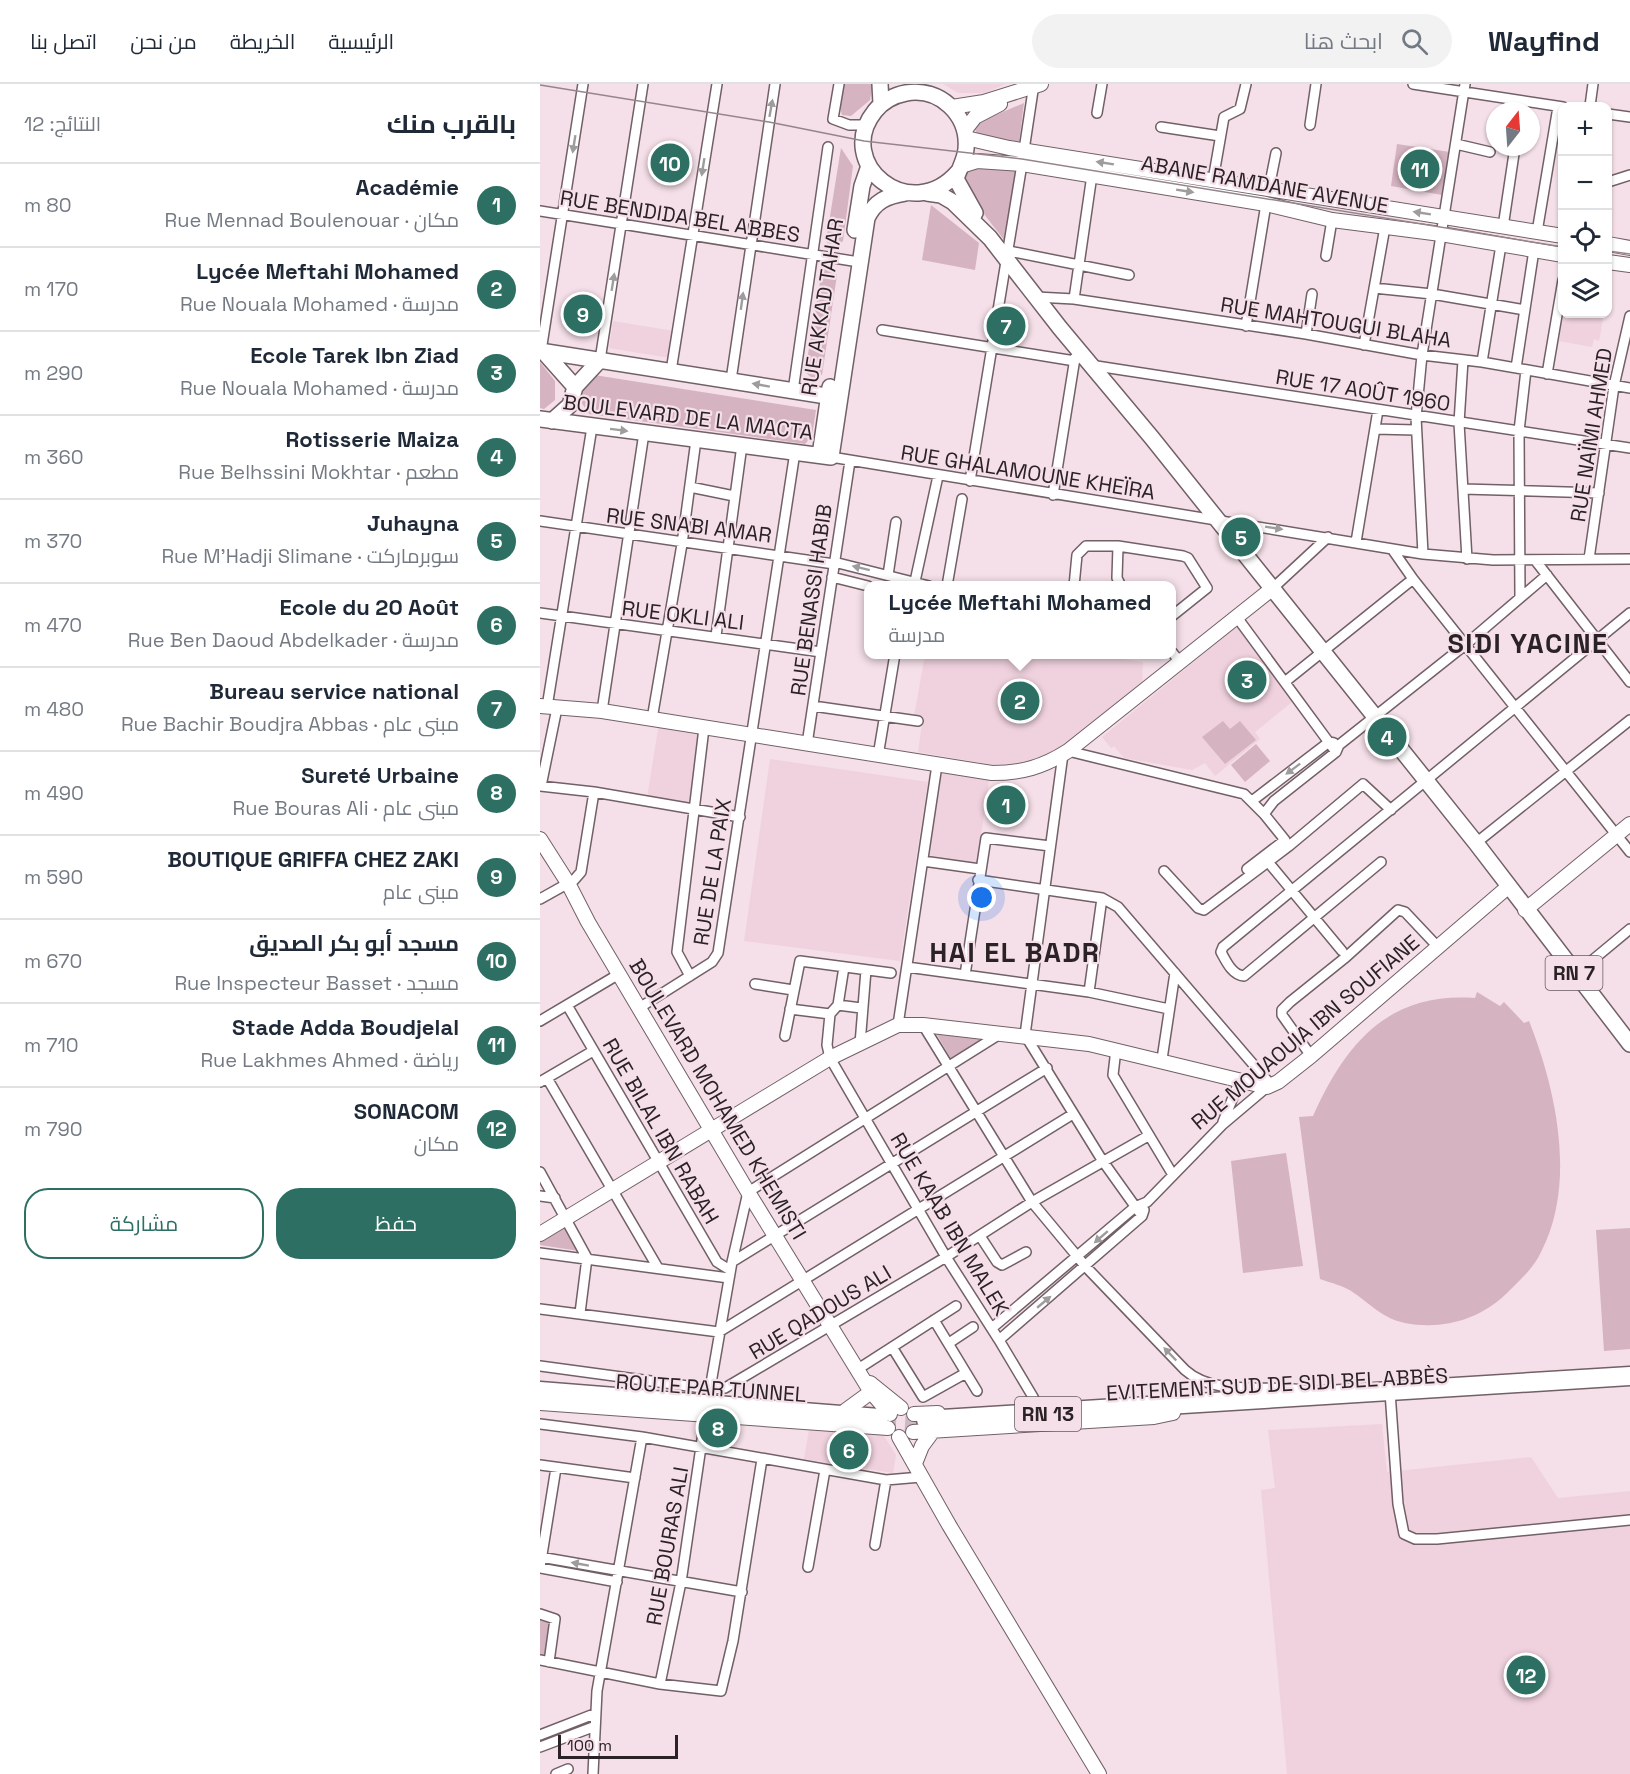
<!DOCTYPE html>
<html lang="ar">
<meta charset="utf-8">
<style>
body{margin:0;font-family:"Space Grotesk",Cairo,sans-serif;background:#f2f2f3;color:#1f2937;direction:rtl}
.controls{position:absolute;right:18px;top:18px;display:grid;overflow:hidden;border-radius:12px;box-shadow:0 2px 4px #0004}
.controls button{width:54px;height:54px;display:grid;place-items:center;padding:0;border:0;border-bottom:2px solid #e0e1e3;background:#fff;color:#1f2937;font:30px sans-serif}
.compass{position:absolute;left:946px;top:18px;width:54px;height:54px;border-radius:50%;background:#fff;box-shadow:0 2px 4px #0004;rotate:17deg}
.scale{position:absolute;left:18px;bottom:15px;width:120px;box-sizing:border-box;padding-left:6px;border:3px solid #2a2225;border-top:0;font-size:16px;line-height:21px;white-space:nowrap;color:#2a2225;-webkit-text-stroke:4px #f5dfe8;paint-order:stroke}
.you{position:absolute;left:442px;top:814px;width:21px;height:21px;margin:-15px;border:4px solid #fff;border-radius:50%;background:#1a73e8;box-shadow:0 0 0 9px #1a73e833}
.badge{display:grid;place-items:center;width:39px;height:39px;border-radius:50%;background:#2d7063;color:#fff;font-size:20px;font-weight:700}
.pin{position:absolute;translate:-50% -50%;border:3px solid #fff;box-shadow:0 2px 6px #0006}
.popup{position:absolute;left:324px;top:497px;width:312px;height:78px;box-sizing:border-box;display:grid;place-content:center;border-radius:12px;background:#fff;filter:drop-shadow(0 2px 4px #0005);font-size:20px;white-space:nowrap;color:#747a83}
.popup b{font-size:22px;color:#1f2937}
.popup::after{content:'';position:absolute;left:50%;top:100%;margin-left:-12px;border:12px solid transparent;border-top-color:#fff}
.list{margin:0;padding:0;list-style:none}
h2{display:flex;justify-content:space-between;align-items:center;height:78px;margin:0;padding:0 24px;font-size:26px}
h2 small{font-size:20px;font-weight:400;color:#747a83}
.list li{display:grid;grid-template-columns:39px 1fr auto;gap:18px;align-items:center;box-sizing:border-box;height:84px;padding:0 24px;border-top:2px solid #e0e1e3}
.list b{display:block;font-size:22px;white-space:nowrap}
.list p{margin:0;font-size:20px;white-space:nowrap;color:#747a83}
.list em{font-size:20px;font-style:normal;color:#747a83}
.actions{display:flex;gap:12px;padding:18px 24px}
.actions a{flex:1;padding:14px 0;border:2px solid #2d7063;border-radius:24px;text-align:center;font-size:21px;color:#2d7063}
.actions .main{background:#2d7063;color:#fff}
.icon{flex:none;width:33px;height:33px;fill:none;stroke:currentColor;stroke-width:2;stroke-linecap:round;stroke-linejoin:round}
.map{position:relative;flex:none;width:1090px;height:1690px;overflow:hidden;direction:ltr}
header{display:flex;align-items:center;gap:36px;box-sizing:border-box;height:84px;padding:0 30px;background:#fff;border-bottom:2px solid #e0e1e3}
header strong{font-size:28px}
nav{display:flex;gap:33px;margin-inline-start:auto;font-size:21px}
.search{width:420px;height:54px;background:#f2f2f3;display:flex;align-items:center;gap:15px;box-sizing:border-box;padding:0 21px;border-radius:33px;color:#747a83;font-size:22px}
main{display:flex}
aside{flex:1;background:#fff}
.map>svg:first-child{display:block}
.built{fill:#f0d2de}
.green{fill:#d5b3c1}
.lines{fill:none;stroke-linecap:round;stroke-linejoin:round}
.highway-tunnel{stroke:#ccb9c1;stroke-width:18;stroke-dasharray:18 9;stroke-linecap:butt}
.street-casing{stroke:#726067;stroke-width:12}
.secondary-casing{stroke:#726067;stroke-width:16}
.primary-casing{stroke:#726067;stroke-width:18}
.highway-casing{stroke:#726067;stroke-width:21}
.street{stroke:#fff;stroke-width:9}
.secondary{stroke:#fff;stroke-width:14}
.primary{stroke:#fff;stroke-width:15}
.highway{stroke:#fff;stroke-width:18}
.tram{stroke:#95858b;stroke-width:1.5}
.oneway{fill:#9f9c9d}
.labels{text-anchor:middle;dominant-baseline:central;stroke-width:4.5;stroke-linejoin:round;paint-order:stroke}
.shield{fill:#f5dfe8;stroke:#675b60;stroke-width:1.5}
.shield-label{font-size:20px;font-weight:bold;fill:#2a2225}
.street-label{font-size:21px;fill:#2a2225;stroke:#f5dfe8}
.district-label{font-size:27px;font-weight:bold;letter-spacing:1.5px;fill:#2a2225;stroke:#f5dfe8}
</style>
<header>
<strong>Wayfind</strong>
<div class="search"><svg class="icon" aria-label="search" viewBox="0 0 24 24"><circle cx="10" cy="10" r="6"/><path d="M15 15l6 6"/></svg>ابحث هنا</div>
<nav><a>الرئيسية</a><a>الخريطة</a><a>من نحن</a><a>اتصل بنا</a></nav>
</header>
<main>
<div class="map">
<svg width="1090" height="1690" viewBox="0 0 1090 1690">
<rect width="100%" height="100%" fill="#f5dfe8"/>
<path class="built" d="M403,0H466L444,9H418Z
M1023,230H1064L1059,257L1054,255L1052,263L1019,257Z
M73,237L134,247L130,274L69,264Z
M699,541L757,614L715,648L720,655L675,692L665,679L652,686L584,674L574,662L571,664L562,653Z
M548,570L603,578L602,602L505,676L454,681L378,668L383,633L374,632L385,571Z
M119,639L159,646L149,720L107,714Z
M230,675L388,698L360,877L204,857Z
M402,689L449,696L437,779L387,771Z
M270,1340L341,1347L356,1371L353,1389L264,1375Z
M842,1340L847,1388L991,1373L1018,1414L1090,1407V1690H747L721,1406L735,1404L728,1346Z"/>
<path class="green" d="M303,0H333L330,16L311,32L302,31L299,20Z
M484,19L479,58L437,50L434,43L439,38Z
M857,60L910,68L902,111L851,102Z
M301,64L313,82L303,157L293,165L286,157Z
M427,81L477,82L464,156C452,139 417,102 427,81Z
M391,121L439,159L435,186L382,176Z
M290,181L297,191L282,291L273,295L265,288L282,186Z
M0,278L15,297V316L4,325L0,324Z
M54,291L276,326L272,352L265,360L49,330L41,318L44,300Z
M683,637L690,645L700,637L716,656L685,680L662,653Z
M716,660L730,677L705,698L691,681Z
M937,908L960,922L964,918L984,939L989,937C1016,1005 1037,1099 1001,1168C994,1184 978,1198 966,1210C939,1236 902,1246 865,1239C844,1235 830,1220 814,1209C805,1202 791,1199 780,1195L759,1033L773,1032C806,959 848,908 935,914Z
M396,949L443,955L411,975Z
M746,1069L763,1182L703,1189L691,1077Z
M26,1142L39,1167L0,1161V1157Z
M1090,1144V1265L1064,1267L1056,1146Z
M0,1532L13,1536L7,1575L0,1574Z"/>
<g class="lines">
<path class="highway-tunnel" d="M338,1339L386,1342"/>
<defs>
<path id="street" d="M299,0L293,35L309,41H327
M873,0L1023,23
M1050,22L1053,0
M557,29L562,0
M1068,30L1090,33
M770,41L776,0
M621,43L680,52
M916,60L950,68
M484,66L494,0
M673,96L684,33L700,25L706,0
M1068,98L1090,91
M729,104L736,69
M0,127L319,178
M963,143L975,63
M997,148L1018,23
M469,167L589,191
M786,172L792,136
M834,204L892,210L985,226
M496,213L534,215L766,250L882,271L942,278L1090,304
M534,215L552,91
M706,242L726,120
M342,246L535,277
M766,250L772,210
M824,261L845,143
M1,267L43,0
M60,276L103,0
M923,276L919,339L927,475
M942,278L961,161
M550,281L1090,364
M976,284L994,166
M131,287L177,0
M1007,290L1023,196
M191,296L235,0
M253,307L288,63
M835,345L876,346
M291,373L883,470L953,476L1090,475
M430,397L482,80
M150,403L194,412
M923,405L1059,409
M513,411L535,274
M0,437L294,480
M816,458L838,326
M578,462L577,494L581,502
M852,465L873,495L1090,768
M883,470L876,333L882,271L925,0
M1049,475L1074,302L1090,232
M995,476L1090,598
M294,478L389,502
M348,491L356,438
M292,493L328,502
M374,502L398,392
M407,502L422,415
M534,502L537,471L546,462H578L643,472L648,474L667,504L632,532
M733,504L788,453
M980,512L979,347L986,286
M0,529L281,568
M696,532L796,668
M176,552L202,361
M632,568L640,578
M746,597L873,495
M273,622L378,637
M7,623L52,343
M62,627L104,349
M112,635L142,460L156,356
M267,660L310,377
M528,667L704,710L724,730L745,756L707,785
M523,670L485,951L562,1076L602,1132
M338,672L355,570
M0,702L54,708L200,733
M1,702L17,624
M712,717L789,658L794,659
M724,730L734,717L796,668L799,661L925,561L1007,491
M936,759L1090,636
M383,777L440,785
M841,778L704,892C692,891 686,877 681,868L683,863L1090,529
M729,779L802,867
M624,787L658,824L664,826L749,762L823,700L851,726
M438,796L562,814L578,823L731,1001
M0,815L34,796L41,788L54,708
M367,883L549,908L629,925
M1043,884L1090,845
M425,891L446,754L510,762
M150,892L137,868L164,644
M215,900L253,906
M549,908L562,814
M27,921L177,1178L190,1186
M298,921L321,924
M99,924L172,878L178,869L255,368
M250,925L290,930L287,961L290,974L406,1173L459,1256L493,1313L497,1325
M290,930L298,921L304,883
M0,937L79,890
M358,941L397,681
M383,941L492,1118L546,1183L645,1286C675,1313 725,1300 764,1306
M245,952L260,877L351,889
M320,960L326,886
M576,965L573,991L633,1091
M771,972L742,931V926L750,918L806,873L858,826L865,828L898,863
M622,975L635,889
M7,994L118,1184
M0,998L53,967
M683,1038L700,996
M0,1088L47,1174L40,1229
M0,1112L15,1114
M440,1152L457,1178L462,1181L486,1168
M0,1169L189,1194
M192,1178L507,984
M0,1225L179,1248L533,1030
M394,1236L437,1307
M452,1244L595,1123L607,1118L682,1041L727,1003
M459,1256L602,1132L604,1126
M409,1259L433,1243
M352,1263L383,1313L426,1289
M0,1282L170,1305L185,1304L406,1173L492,1118L608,1052
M318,1285L416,1222
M170,1305L192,1178L208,1108L460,950
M850,1308L858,1420L864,1450L875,1455H897L1090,1436
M0,1340L102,1353L346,1396L381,1393
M0,1381L95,1394
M335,1461L346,1396
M0,1473L202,1508
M0,1483L16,1384
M268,1483L285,1386
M0,1484L77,1498
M0,1530L15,1535L9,1578
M0,1576L120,1600L181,1607L193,1557L222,1375
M120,1600L141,1498L166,1329
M0,1651L54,1630
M0,1663L53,1643
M16,1690L28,1685
M53,1690L57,1607L102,1353"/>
<path id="secondary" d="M412,23L444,18L501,0
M425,46L435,33L460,20
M426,54L469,64L1023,152
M421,82L437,77L482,80L726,120L792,136L901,150L1023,171
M1068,160L1090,164
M1068,178L1090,181
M0,622L62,627L452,689C482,689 503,683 528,667L733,504
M0,755L28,799L48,838L208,1108L331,1308L350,1330
M985,826L1090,740
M0,1150L290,974L358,941H383L549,960L727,1003L738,998L771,972L969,802
M330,1299L361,1324
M0,1319L348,1344
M305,1327L331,1308
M374,1330L398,1329
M373,1348L614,1333L633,1329
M359,1353L409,1441L559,1690
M376,1377L382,1362L393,1347"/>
<path id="primary" d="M340,0L341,20
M418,88C370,143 293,79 335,27C342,18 354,11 366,9C400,3 429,31 426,65C425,76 419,85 416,95L435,129
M387,109L401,111L413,118L450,154L520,244L612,354L936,759L1090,960
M315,146L322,102L329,82
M0,267L299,314
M3,267L35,303
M0,335L291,373L327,134C335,117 347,112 365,109
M12,337L30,321L35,303L60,276
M280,371L290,303"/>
<path id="highway" d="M0,1307L339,1334
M386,1336L1090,1292"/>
</defs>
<use href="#street" class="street-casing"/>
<use href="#secondary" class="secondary-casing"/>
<use href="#primary" class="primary-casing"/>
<use href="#highway" class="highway-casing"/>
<use href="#street" class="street"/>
<use href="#secondary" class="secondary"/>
<use href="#primary" class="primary"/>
<use href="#highway" class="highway"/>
<path class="tram" d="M0,1L229,38L324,57L482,75L1023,163
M1068,167L1090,170"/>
</g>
<defs><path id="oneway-solid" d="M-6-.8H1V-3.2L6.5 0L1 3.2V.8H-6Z" transform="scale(1.5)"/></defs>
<g class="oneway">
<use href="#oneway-solid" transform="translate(231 24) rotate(-80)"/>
<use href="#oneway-solid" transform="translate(34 60) rotate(99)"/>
<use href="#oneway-solid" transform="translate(565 79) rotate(-171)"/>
<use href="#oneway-solid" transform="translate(163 83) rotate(99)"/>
<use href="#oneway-solid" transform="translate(645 107) rotate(9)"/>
<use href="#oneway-solid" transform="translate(882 129) rotate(-171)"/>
<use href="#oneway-solid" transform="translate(73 198) rotate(-81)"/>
<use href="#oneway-solid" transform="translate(202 217) rotate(-82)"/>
<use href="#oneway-solid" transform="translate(221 301) rotate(-170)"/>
<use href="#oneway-solid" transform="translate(79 346) rotate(7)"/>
<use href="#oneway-solid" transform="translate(734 444) rotate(9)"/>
<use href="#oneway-solid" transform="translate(321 484) rotate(-166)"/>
<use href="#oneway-solid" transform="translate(753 685) rotate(143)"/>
<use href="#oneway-solid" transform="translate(561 1153) rotate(139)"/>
<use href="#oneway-solid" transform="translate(504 1218) rotate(-40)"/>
<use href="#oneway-solid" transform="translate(630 1270) rotate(-134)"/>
<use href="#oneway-solid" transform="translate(40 1480) rotate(-170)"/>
</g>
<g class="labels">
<g class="shield">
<rect x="1005.5" y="872" width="57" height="34" rx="4.5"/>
<rect x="475" y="1313" width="66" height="34" rx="4.5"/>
</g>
<g class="shield-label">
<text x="1034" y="889">RN 7</text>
<text x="508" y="1330">RN 13</text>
</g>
<g class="street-label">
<text transform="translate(725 100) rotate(10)">ABANE RAMDANE AVENUE</text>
<text transform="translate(140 132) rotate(9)">RUE BENDIDA BEL ABBES</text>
<text transform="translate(282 223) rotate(-81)">RUE AKKAD TAHAR</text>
<text transform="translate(796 238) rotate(9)">RUE MAHTOUGUI BLAHA</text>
<text transform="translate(823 306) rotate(9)">RUE 17 AOÛT 1960</text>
<text transform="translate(148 333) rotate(7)">BOULEVARD DE LA MACTA</text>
<text transform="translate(1051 351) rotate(-81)">RUE NAÏMI AHMED</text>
<text transform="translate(488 388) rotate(9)">RUE GHALAMOUNE KHEÏRA</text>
<text transform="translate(149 441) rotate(7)">RUE SNABI AMAR</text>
<text transform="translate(271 516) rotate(-82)">RUE BENASSI HABIB</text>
<text transform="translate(143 531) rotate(7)">RUE OKLI ALI</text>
<text transform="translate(172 788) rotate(-81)">RUE DE LA PAIX</text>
<text transform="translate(765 948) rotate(-40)">RUE MOUAOUIA IBN SOUFIANE</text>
<text transform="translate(178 1015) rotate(59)">BOULEVARD MOHAMED KHEMISTI</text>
<text transform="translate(121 1047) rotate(60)">RUE BILAL IBN RABAH</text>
<text transform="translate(410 1140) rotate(59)">RUE KAAB IBN MALEK</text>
<text transform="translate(280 1228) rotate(-31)">RUE QADOUS ALI</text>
<text transform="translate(737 1300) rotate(-3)">EVITEMENT SUD DE SIDI BEL ABBÈS</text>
<text transform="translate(171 1304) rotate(4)">ROUTE PAR TUNNEL</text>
<text transform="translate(127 1462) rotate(-80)">RUE BOURAS ALI</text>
</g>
<g class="district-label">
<text x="988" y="559">SIDI YACINE</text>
<text x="475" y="868">HAI EL BADR</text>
</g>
</g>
</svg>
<div class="controls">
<button>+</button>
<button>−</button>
<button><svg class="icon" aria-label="locate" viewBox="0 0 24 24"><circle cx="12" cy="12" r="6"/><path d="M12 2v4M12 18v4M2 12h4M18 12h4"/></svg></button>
<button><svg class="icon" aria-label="layers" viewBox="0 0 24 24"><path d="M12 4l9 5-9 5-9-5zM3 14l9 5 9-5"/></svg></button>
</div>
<svg class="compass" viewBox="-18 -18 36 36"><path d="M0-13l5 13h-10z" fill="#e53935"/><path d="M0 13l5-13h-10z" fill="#747a83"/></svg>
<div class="scale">100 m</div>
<div class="you"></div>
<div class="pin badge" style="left:466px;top:721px">1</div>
<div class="pin badge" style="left:480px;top:617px">2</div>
<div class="popup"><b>Lycée Meftahi Mohamed</b>مدرسة</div>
<div class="pin badge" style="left:707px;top:596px">3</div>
<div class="pin badge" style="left:847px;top:653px">4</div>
<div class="pin badge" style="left:701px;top:453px">5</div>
<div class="pin badge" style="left:309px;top:1366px">6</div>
<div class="pin badge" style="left:466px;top:242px">7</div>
<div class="pin badge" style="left:178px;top:1344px">8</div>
<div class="pin badge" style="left:43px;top:230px">9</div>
<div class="pin badge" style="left:130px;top:79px">10</div>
<div class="pin badge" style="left:880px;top:85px">11</div>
<div class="pin badge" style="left:986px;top:1591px">12</div>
</div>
<aside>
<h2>بالقرب منك<small>النتائج: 12</small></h2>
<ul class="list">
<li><span class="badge">1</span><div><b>Académie</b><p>مكان · Rue Mennad Boulenouar</p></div><em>80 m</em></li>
<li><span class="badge">2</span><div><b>Lycée Meftahi Mohamed</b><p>مدرسة · Rue Nouala Mohamed</p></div><em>170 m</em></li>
<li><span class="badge">3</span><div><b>Ecole Tarek Ibn Ziad</b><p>مدرسة · Rue Nouala Mohamed</p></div><em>290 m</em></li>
<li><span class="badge">4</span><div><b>Rotisserie Maiza</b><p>مطعم · Rue Belhssini Mokhtar</p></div><em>360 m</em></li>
<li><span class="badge">5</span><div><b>Juhayna</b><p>سوبرماركت · Rue M'Hadji Slimane</p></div><em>370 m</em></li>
<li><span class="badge">6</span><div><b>Ecole du 20 Août</b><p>مدرسة · Rue Ben Daoud Abdelkader</p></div><em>470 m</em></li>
<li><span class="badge">7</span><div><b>Bureau service national</b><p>مبنى عام · Rue Bachir Boudjra Abbas</p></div><em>480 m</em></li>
<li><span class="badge">8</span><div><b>Sureté Urbaine</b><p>مبنى عام · Rue Bouras Ali</p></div><em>490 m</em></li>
<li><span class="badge">9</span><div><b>BOUTIQUE GRIFFA CHEZ ZAKI</b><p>مبنى عام</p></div><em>590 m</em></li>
<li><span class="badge">10</span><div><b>مسجد أبو بكر الصديق</b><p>مسجد · Rue Inspecteur Basset</p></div><em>670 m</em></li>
<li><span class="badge">11</span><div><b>Stade Adda Boudjelal</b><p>رياضة · Rue Lakhmes Ahmed</p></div><em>710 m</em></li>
<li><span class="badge">12</span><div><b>SONACOM</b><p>مكان</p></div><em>790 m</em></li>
</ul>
<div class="actions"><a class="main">حفظ</a><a>مشاركة</a></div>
</aside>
</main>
